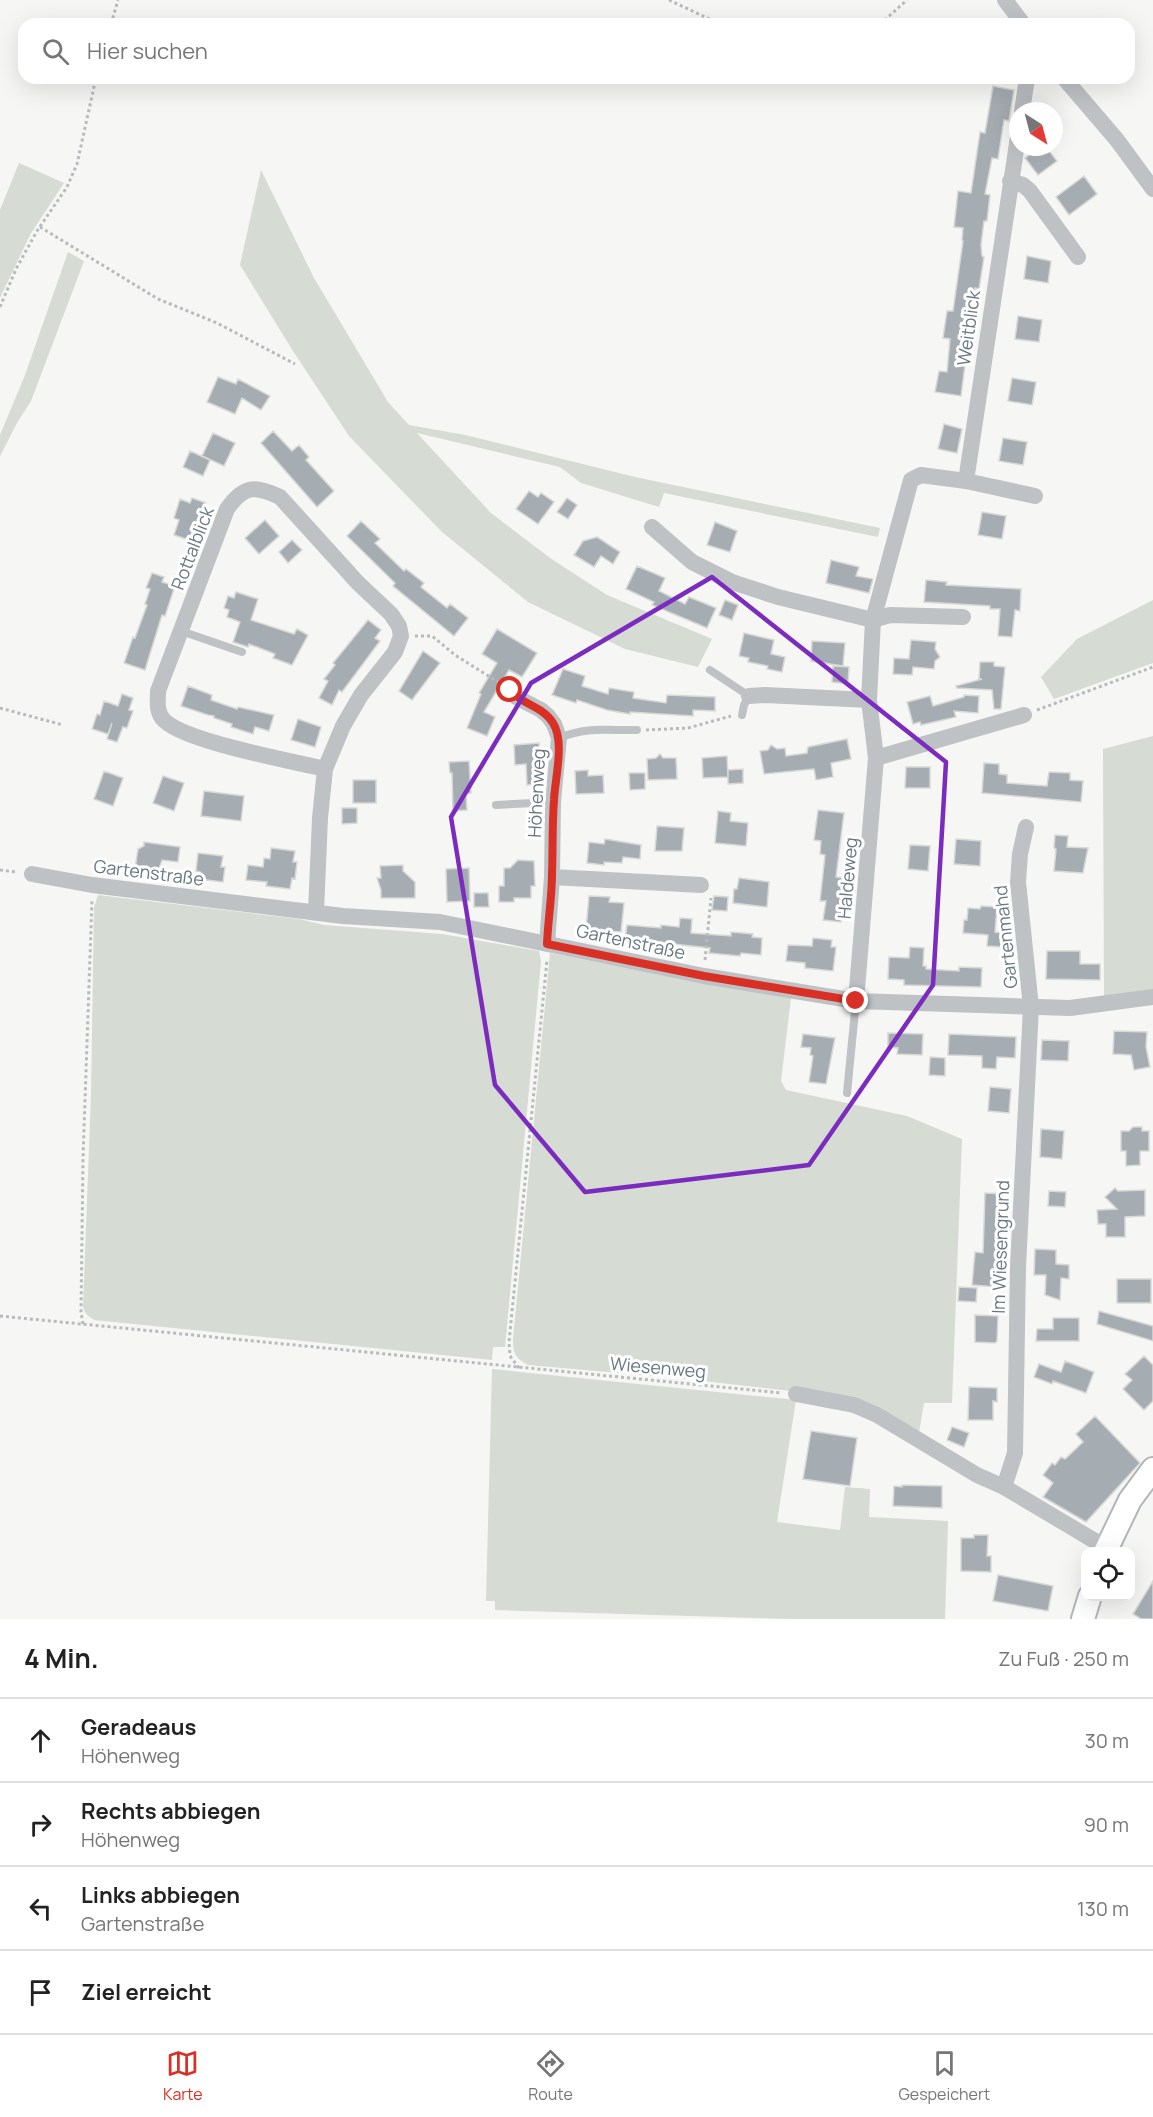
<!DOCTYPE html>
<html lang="de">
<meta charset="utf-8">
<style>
body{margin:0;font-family:Manrope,sans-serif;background:#f2f2f2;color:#222}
.controls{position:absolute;right:18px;bottom:18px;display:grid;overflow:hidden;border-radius:12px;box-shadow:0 6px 24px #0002}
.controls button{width:54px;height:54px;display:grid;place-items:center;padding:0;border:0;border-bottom:2px solid #e0e0e0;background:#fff;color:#222;font:30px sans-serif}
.compass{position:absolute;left:1009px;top:102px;width:54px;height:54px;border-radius:50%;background:#fff;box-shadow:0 6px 24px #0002;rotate:144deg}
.stop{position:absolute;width:18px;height:18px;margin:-14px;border:4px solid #d93025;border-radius:50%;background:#fff}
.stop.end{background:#d93025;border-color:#fff;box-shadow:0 2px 6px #0008}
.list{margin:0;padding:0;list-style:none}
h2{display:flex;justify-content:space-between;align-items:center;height:78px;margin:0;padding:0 24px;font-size:26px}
h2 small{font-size:20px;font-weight:400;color:#767676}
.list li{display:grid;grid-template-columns:39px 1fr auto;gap:18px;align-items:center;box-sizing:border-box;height:84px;padding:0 24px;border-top:2px solid #e0e0e0}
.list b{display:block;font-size:22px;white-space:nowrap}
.list p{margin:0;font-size:20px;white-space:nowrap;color:#767676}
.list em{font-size:20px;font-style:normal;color:#767676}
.icon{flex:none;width:33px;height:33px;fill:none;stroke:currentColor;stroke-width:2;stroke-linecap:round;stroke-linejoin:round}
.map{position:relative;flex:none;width:1153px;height:1619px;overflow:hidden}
.search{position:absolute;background:#fff;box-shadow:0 6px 24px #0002;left:18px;right:18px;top:18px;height:66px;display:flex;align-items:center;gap:15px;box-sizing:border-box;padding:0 21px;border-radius:18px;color:#767676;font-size:22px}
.sheet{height:414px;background:#fff}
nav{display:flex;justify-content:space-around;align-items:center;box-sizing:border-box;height:84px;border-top:2px solid #e0e0e0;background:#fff;font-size:16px;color:#767676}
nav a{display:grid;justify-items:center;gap:3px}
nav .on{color:#d93025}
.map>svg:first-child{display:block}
.green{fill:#d6dbd3}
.building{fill:#a6adb2;stroke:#d8d8d6;stroke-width:1.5}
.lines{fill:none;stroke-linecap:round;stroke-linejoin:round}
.secondary-casing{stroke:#b1b6b9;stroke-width:26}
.path{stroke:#b8bbbd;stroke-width:3;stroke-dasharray:3 3;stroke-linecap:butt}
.lane{stroke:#bec2c5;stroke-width:8}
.street{stroke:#bec2c5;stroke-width:16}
.secondary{stroke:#fff;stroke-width:22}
.route{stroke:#d93025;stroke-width:8}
.marked{fill:none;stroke:#7b2cbf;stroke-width:4.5;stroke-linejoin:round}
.labels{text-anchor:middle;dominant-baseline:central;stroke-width:6;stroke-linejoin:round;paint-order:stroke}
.street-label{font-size:18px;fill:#697881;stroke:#fff}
</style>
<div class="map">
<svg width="1153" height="1619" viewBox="0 0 1153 1619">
<rect width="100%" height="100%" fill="#f6f6f4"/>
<path class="green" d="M19,163L64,183L30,235L0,298V210Z
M261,170L314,278L388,402L409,425L465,435L635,477L880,528L878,537L664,493L659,507L581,483L560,467L417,433L491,513L550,558L607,595L712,639L698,667L625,649L528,602L442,532L349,436L293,351L240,265Z
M68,252L84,261L31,401L17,423L0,456V435L25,375Z
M1153,600V663L1054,699L1041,677L1077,639Z
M1153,736V989L1104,997L1103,749Z
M98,895L299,919L324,925L442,934L539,951L541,961L505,1347H493L492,1360L94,1320L86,1314L83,1307L91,1095L94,907Z
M550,953L697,982L791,998L781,1081L786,1090L907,1116L962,1139L952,1403H924L919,1433L800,1392L686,1379L528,1365C515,1358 513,1353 513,1339Z
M492,1369L796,1400L777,1522L840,1530L845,1487L870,1489L869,1517L948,1521L945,1619H790L495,1610V1601H486Z"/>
<path class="building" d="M993,86L1014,90L1009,121L1004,120L998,159L992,158L985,194L990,195L987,221H984L981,245L982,256L984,257L979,289L975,288L961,396L935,392L939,371L947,372L950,339L943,338L947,311H953L963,241L962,240L963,228L954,227L958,191L971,193L980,132L985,133Z
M1040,147H1046L1057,161L1038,175L1025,158Z
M1084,176L1097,194L1069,215L1056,197Z
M1027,256L1051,261L1048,283L1024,279Z
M1018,316L1042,320L1039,342L1015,339Z
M218,377L236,384L238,379L270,396L261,410L242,398L235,414L207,402Z
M1012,378L1036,382L1032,405L1008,401Z
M944,424L962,429L957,453L938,449Z
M273,431L292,451L299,445L309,457L306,460L334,491L317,507L261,443Z
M213,433L235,443L224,466L202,456Z
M1003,438L1027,442L1023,465L999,461Z
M190,451L210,460L203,476L183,467Z
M529,491L538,497L541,493L554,502L538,524L516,509Z
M192,498L206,503L199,523L196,522L189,540L174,535L179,520L174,518L180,499L190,503Z
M567,498L577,505L568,519L557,512Z
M982,512L1006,516L1002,539L978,535Z
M265,520L279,536L259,554L245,538Z
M361,521L380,539L375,543L404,571L406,569L424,583L421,587L447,608L450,604L468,618L454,636L393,586L395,583L347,536Z
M715,522L737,531L730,552L707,545Z
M597,537L620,552L613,564L601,556L594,567L574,555L583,541Z
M292,540L302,550L288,563L279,552Z
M831,560L859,567L856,576L873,579L869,593L826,583Z
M637,566L665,578L659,591L685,604L689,597L716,608L707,628L652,605L654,602L626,589Z
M152,573L164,577L162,582L175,586L165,616L162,615L145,670L124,663L133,637L135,638L147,605L145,604L150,589L146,588Z
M926,580L947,582L946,585L1021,589L1020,611L1015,610L1012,637L998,636L1000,609H990V606L924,602Z
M236,592L258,599L251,620L294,634L297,629L308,635L292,665L273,658L275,654L249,644L248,647L233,642L240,622L227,617L229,610L224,608L228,596L234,598Z
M725,600L738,605L732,620L719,615Z
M368,620L381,630L375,638L380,641L342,692L339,690L332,705L319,698L328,681L324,679L335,665L333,663Z
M497,629L537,653L522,677L509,670L484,712L495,717L487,736L467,728L481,694L479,693L497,663L482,654Z
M744,633L774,640L771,654L785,657L782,672L767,669L768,666L748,662L749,658L739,656Z
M911,640L936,642L935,649L940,657L935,661L934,669L913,667L912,675L893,674L894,658L909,659Z
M812,641L845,643L843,666L811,661Z
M423,651L440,663L412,700L399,691Z
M980,662H994V666L1005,667L1001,709H994L992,690L957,688L956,686L982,679H979Z
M833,666L849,667L848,684L832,682Z
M563,669L585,676L582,686L608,694L609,688L634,692L633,698L666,703L667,695L715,697V711L693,710V716L630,712V714L607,710L577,700L576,703L552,695Z
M188,686L212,695L211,700L237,709L238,707L274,715L269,731L255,727L253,734L231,727L232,724L214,718V716L208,715L181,706Z
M122,694L133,698L129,710L133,711L127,728L123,727L117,742L107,739L112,723L108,734L92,729L97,714L100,715L104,701L118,706Z
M964,695L979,696L978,713L954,711L956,717L921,725L920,722L913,724L907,702L930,696L933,706L964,697Z
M298,719L321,727L315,747L291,740Z
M847,739L851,759L831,763L833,777L816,780L814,769L764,774L760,751L768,750L771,745L777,749L785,748L786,756L807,753L808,747Z
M539,743L541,784L527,785L526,764L515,765L514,745Z
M660,754L663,758H676L677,779L648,780L647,759L656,758Z
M727,756L728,777L703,778L702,758Z
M469,761L471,793L466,794L467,810L453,811L452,773H450L449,762Z
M984,763L999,764V774L1007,775V783L1047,786L1049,772L1070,773V780L1083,781L1081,802L982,793Z
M906,767H930V788H905Z
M743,769V783L728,784V770Z
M588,770V776L603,775L604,793L576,794L575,771Z
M104,771L123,778L113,806L94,799Z
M629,773H645V789L630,790Z
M163,776L184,783L174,811L153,803Z
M353,780H376V803H353Z
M204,791L244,796L241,821L201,816Z
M342,808H357V823L342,824Z
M818,810L844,813L836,877L848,878L846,903H843L841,922L823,920L826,901H820L825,855L820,854L821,841L814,840Z
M718,811L731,813L730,821L748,823L746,846L715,843Z
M657,826L684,828L682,851H655Z
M1055,835L1068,836L1067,847L1088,848L1083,873L1054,871L1056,849L1054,848Z
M605,839L641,845L640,859L623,857L622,863L604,862V865L587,863L589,842L604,844Z
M956,839L981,841L980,866L954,864Z
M144,842L180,847L178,862L162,860L158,872L135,869L138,849L144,846Z
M910,845L930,846L928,871L908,869Z
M271,848L295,851L293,862H297L295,879L292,878L290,889L266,886L267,882L246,880L248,865L263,867L264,858L270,859Z
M198,853L223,856L221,867H225L223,882L199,879L200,872L196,871Z
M518,860L534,861L535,886H531V898H514V902H499V886H504V868H510Z
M403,865V871L415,882V898H381V890L377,878H381L380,866Z
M469,868L470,901L447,902L446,869Z
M739,878L769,882L767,907L733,903L734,889H737Z
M474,893H488L489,907H474Z
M589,896L610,897L609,902L624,903L621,932L586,929Z
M714,896L728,897L727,911L712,910Z
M981,906L997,907L995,932L1002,933L1001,947L987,946L988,935L963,933L964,920H967L968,908L980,909Z
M680,918L692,919L691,933L731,936V932L753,934L752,937L762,938L761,955L741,953L740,956L709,953L710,948L625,939L627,925L661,928V925L679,927Z
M813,938L832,940L831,947H836L833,971L805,968V963L786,961L788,945L812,946Z
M910,947L924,948L923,966H926V969L959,971V967L982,968L981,987L904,985V980L888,979L889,957L909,958Z
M1047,951H1080V964H1100V980L1046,979Z
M1114,1031L1147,1032L1146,1047L1150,1067L1134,1070L1131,1055L1113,1054Z
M888,1033L923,1034L922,1055L897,1054L898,1048L888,1047Z
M803,1034L835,1038L826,1084L809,1082L813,1056L810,1055L811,1048L801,1047Z
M949,1034L1016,1037L1015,1058L997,1057L996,1069L982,1068V1056L948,1055Z
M1042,1040L1069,1041L1068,1061L1041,1060Z
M930,1057L945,1058V1076L929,1075Z
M990,1087L1011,1089L1009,1113L988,1111Z
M1133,1127H1142V1131H1149V1151H1140V1165L1126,1166V1151H1121V1131H1129Z
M1041,1129L1064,1131L1062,1159L1040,1157Z
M1115,1188L1118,1191L1145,1190V1216L1125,1217V1237H1106V1224H1098L1097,1210L1117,1209L1105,1197Z
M1049,1191L1066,1192L1065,1207L1048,1206Z
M985,1193L1004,1194L1002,1228L999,1227L996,1271L1000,1272L999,1287L972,1285L975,1252L983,1253Z
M1035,1249L1056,1250V1264L1069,1265V1279L1061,1278L1060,1300L1045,1295L1046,1275H1034Z
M1117,1279H1151V1303H1117Z
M959,1287L977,1288L976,1302L958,1301Z
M1099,1311L1153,1326V1341L1097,1324Z
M975,1315L998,1316L997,1341L995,1343L975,1342Z
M1053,1318H1079V1341H1036L1037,1329H1053Z
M1144,1356L1153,1365V1401L1144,1410L1123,1389L1132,1380L1125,1374Z
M1065,1361L1094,1372L1086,1393L1053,1381L1052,1384L1034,1377L1039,1364L1061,1372Z
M969,1387L997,1388V1402L993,1401V1420H968Z
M1095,1416L1140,1463L1086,1522L1043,1497L1053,1483L1043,1475L1052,1463L1055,1465L1061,1457L1065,1459L1083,1442L1076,1434Z
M952,1427L969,1433L964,1447L947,1440Z
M811,1431L857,1438L850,1486L803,1479Z
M902,1485L942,1486V1508L893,1506L894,1486L902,1487Z
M974,1535H988L987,1556H991V1572L961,1571V1538H974Z
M998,1575L1053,1586L1048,1611L993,1601Z
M1153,1581V1619H1141L1133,1614Z"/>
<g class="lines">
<defs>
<path id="secondary" d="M1105,1552L1130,1500L1153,1469
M1083,1619L1090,1596"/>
</defs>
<use href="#secondary" class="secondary-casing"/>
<path class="path" d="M669,0L720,24
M111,24L118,0
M880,24L907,0
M40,227L158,299L217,323L295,364
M0,307L16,269L37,231L67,187L77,164L96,78
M415,636H432L455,655L506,687
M0,708L63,725
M1037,710L1153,667
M646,730L688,728L731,716
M0,870L16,872
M705,960L711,898
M0,1316L782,1393
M83,1324L81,1312L83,1158L92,899
M519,1368L510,1356L509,1342L547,960
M1082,1580L1086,1571"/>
<path class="lane" d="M181,631L242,652
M710,670L749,696L744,705L742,715
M559,738C589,726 607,731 637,730
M496,805L553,802
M847,1093L856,1001"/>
<path class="street" d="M1005,0L1023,24
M1064,78L1117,140L1153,189
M1022,111L1027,78
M1010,181L1023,185L1030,191L1078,257
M966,481L1035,496
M652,527L692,562L732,582L778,597L873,620L890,615L963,617
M749,696L765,695L869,700
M516,697L541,710L548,716L554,724L559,738L553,802L552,877L547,944
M876,758L1024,715
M1026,827L1020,854L1018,882L1031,1007L1018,1267L1015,1453L1004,1487L1095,1541L1107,1544
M32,874L92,885L343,916L440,922L704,976L856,1001L1070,1008L1153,997
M552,877L701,885
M316,911L320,818L325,769L343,726L361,695L395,652L401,636L399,626L391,614L358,583L280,497C255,485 244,485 227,509L158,691C158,700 156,709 162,718C179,741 293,761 325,769
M856,1001L876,758L869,700L873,620L911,480L921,475L966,481L1018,137
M796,1394L854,1405L877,1415L977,1475L1004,1487"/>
<use href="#secondary" class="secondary"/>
</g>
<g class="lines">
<path class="route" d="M510,690C522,705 543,706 553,723C565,742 555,778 554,800C552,825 553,850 552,874C552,897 548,920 547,944L704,976L856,1001"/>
</g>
<path class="marked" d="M712,577L946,762L933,985L809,1165L585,1192L495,1085L451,817L531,683Z"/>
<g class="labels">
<g class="street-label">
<text transform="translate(968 328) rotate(-82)">Weitblick</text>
<text transform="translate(192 548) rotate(-69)">Rottalblick</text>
<text transform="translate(536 793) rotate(-87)">Höhenweg</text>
<text transform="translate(149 872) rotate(7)">Gartenstraße</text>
<text transform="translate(847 878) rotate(-85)">Haldeweg</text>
<text transform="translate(1005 937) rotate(-96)">Gartenmahd</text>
<text transform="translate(631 941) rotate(12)">Gartenstraße</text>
<text transform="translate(1000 1247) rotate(-88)">Im Wiesengrund</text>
<text transform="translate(658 1367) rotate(5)">Wiesenweg</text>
</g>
</g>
</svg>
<div class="controls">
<button><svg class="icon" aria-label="locate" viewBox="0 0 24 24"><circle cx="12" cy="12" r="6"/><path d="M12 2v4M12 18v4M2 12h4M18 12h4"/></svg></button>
</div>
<svg class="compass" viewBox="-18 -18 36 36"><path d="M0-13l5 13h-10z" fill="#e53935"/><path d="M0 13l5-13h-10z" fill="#767676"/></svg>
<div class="stop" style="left:510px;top:690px"></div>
<div class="stop end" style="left:856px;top:1001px"></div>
<div class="search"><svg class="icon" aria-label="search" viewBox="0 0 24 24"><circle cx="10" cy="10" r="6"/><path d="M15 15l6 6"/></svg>Hier suchen</div>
</div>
<section class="sheet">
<h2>4 Min.<small>Zu Fuß · 250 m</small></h2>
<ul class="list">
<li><svg class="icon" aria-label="ahead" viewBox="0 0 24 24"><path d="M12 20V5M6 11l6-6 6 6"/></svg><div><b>Geradeaus</b><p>Höhenweg</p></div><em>30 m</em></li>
<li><svg class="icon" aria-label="right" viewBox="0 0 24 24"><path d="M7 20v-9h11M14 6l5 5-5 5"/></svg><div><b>Rechts abbiegen</b><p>Höhenweg</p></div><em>90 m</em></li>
<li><svg class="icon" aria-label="left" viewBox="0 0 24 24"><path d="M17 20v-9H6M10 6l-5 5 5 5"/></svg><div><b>Links abbiegen</b><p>Gartenstraße</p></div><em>130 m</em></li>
<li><svg class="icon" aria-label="arrive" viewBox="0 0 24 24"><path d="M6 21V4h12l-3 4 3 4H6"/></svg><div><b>Ziel erreicht</b></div></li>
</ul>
</section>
<nav>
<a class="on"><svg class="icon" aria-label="map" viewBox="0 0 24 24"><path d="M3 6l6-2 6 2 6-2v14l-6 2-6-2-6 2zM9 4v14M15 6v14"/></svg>Karte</a>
<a><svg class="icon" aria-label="directions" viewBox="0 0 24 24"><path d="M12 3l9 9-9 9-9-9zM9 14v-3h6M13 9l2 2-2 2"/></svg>Route</a>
<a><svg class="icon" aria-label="saved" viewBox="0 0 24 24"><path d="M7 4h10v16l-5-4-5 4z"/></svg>Gespeichert</a>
</nav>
